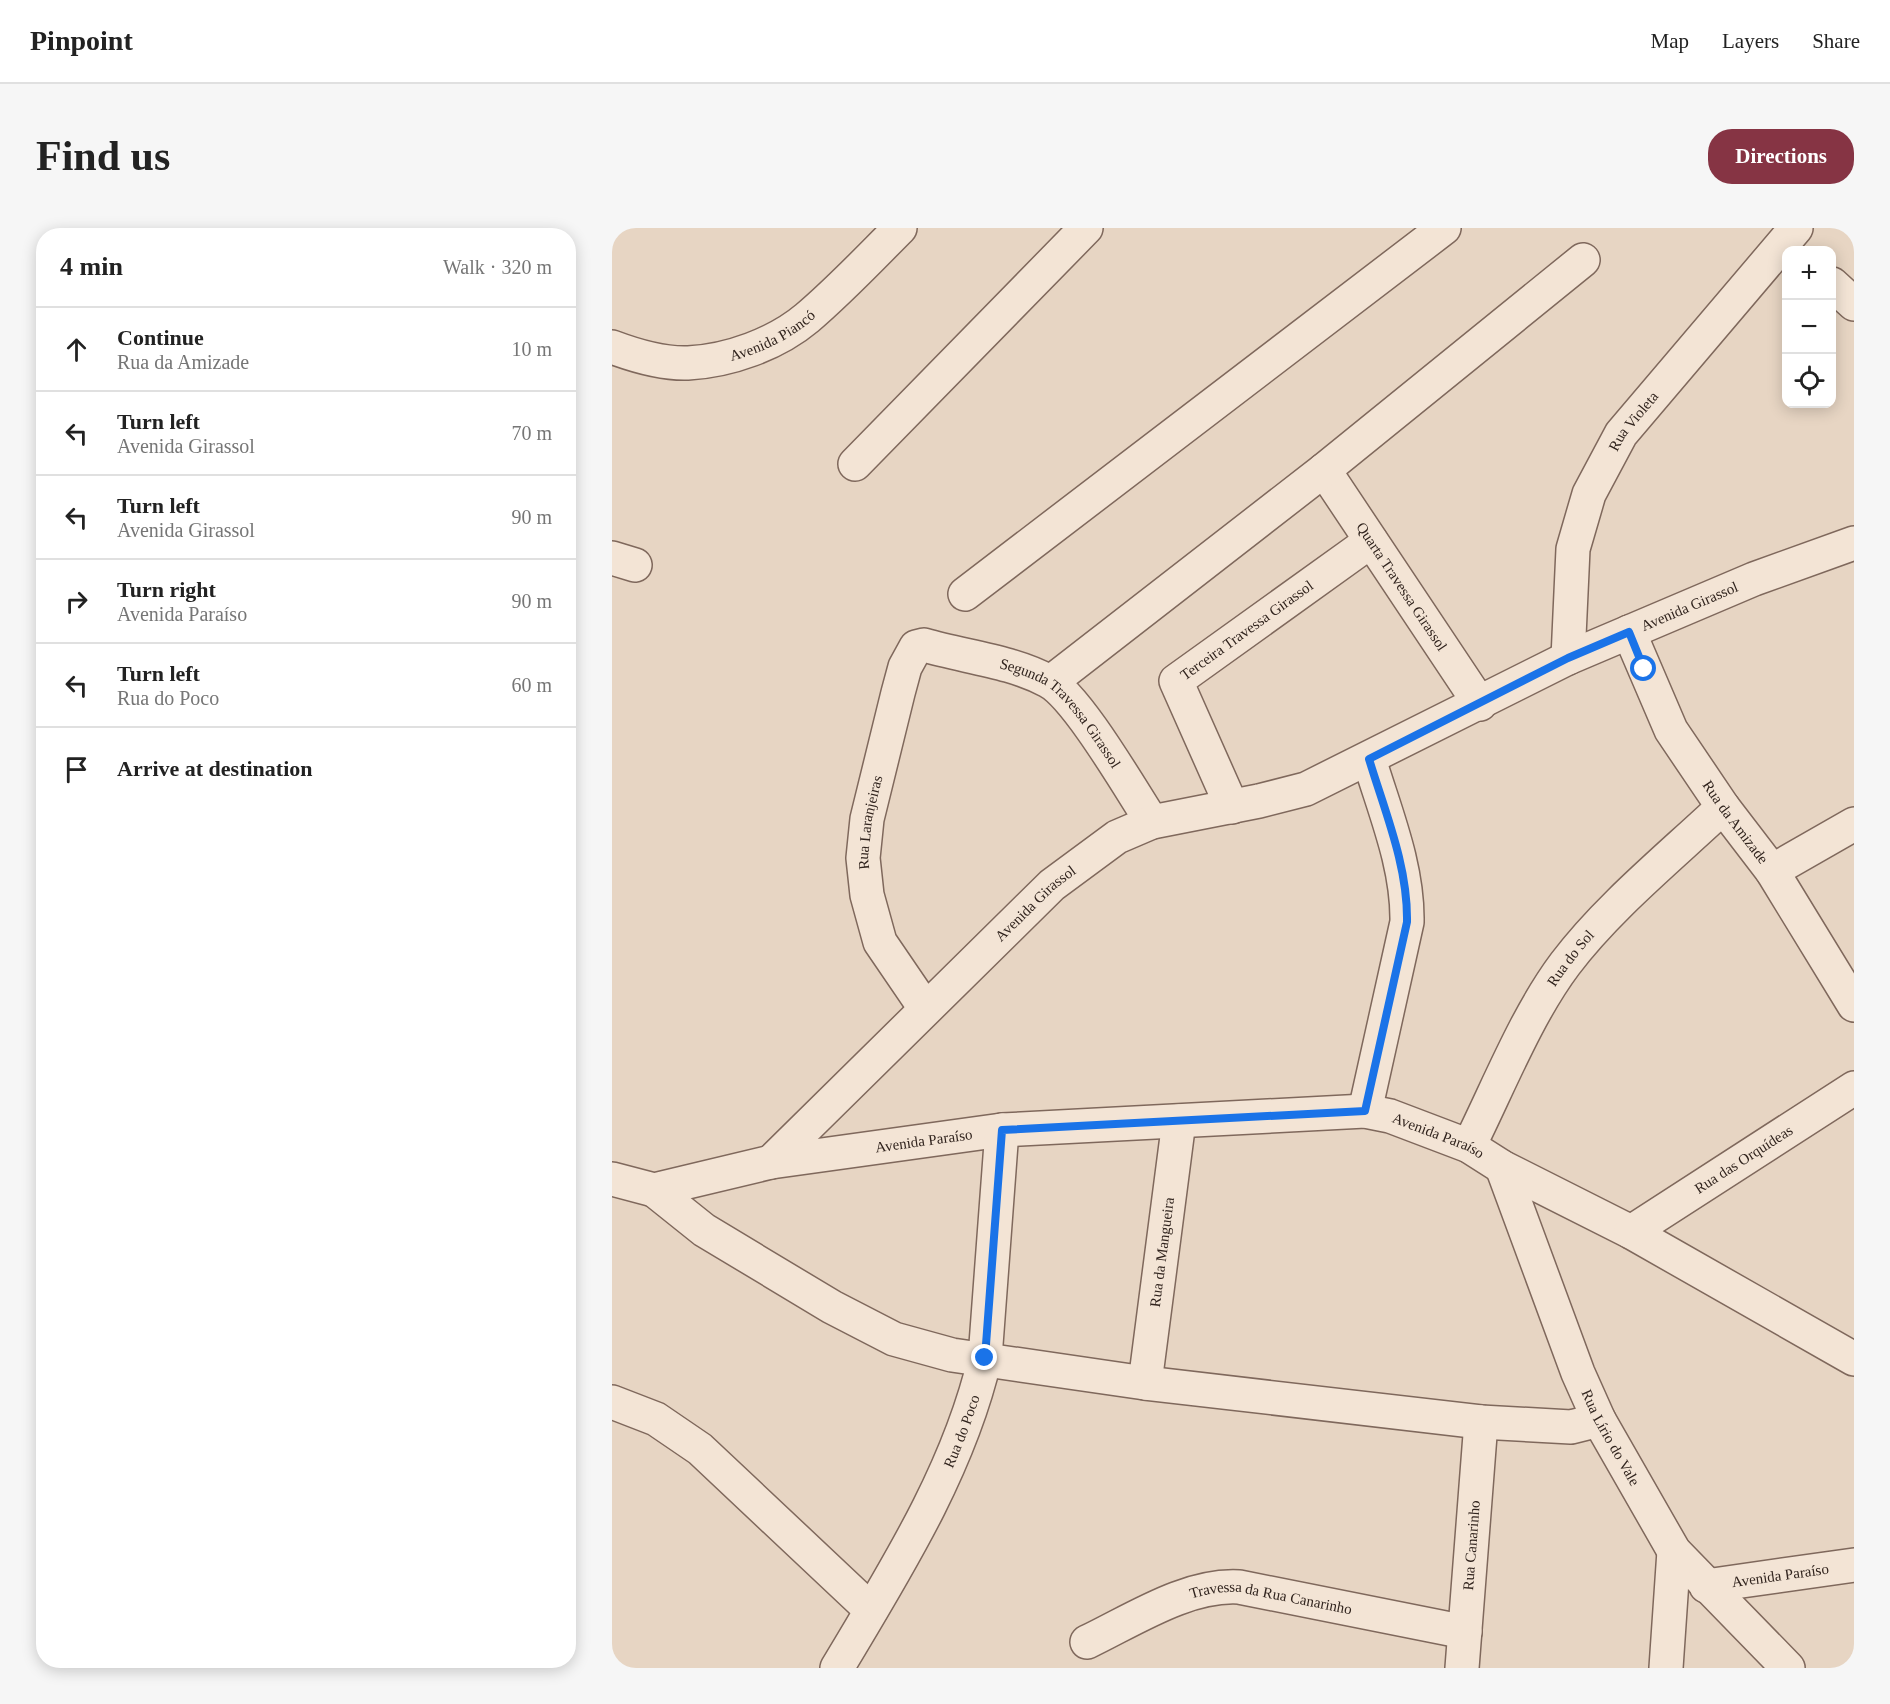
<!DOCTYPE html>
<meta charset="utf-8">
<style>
body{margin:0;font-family:"Times New Roman",serif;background:#f6f6f6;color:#222}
.controls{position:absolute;right:18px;top:18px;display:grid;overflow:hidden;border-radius:12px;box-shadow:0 3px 15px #0003}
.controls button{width:54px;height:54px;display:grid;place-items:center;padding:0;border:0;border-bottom:2px solid #e0e0e0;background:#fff;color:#222;font:30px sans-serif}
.stop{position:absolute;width:18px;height:18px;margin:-14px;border:4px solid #1a73e8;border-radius:50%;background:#fff}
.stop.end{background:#1a73e8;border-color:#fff;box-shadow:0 2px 6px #0008}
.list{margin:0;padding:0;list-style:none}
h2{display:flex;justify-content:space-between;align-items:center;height:78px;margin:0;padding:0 24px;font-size:26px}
h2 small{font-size:20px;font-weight:400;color:#767676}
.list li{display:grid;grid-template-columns:39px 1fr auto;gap:18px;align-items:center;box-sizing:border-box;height:84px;padding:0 24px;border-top:2px solid #e0e0e0}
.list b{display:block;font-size:22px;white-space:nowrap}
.list p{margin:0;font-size:20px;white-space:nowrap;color:#767676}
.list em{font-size:20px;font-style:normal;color:#767676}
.icon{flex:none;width:33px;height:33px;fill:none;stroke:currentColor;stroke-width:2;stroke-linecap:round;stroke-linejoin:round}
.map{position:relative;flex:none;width:1242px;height:1440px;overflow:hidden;border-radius:24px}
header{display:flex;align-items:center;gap:36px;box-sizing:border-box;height:84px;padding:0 30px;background:#fff;border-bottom:2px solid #e0e0e0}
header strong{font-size:28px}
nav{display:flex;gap:33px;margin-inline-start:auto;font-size:21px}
.intro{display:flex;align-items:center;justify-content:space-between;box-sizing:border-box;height:144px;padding:0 36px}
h1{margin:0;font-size:42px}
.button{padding:15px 27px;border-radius:24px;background:#863444;color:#fff;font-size:21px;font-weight:700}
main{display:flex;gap:36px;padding:0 36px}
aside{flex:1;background:#fff;border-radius:24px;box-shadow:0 3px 15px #0003}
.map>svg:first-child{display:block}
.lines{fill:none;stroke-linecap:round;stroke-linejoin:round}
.minor-casing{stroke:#7f685c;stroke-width:36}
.minor{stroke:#f3e4d5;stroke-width:33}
.route{stroke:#1a73e8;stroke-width:8}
.labels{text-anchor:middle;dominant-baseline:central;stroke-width:4.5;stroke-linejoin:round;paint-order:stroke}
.street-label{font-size:15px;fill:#31241e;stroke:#f0e1d1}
</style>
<header>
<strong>Pinpoint</strong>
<nav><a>Map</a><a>Layers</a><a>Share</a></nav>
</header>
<div class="intro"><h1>Find us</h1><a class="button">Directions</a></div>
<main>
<aside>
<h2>4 min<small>Walk · 320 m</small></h2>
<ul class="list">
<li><svg class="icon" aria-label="ahead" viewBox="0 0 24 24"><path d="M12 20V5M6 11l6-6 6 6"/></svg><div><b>Continue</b><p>Rua da Amizade</p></div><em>10 m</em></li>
<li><svg class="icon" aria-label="left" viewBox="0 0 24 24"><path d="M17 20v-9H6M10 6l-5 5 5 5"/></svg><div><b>Turn left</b><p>Avenida Girassol</p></div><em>70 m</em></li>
<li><svg class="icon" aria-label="left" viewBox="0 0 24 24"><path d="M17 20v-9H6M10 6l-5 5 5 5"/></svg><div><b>Turn left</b><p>Avenida Girassol</p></div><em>90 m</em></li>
<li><svg class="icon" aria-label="right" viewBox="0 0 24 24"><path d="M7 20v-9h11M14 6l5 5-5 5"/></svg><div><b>Turn right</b><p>Avenida Paraíso</p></div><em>90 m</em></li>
<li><svg class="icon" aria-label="left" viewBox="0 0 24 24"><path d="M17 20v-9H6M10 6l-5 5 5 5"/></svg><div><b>Turn left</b><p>Rua do Poco</p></div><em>60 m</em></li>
<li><svg class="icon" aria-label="arrive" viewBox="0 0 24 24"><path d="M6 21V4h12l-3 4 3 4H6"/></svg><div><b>Arrive at destination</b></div></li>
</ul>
</aside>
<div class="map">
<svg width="1242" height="1440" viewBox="0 0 1242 1440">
<rect width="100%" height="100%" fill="#e7d5c3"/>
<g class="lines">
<defs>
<g id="minor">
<path d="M1220,56L1242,76"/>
<path id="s1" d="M0,119C24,128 50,136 76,135C117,133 164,116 195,90C228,62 258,30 288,0"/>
<path d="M243,236L474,0"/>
<path id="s2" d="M712,242L868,476"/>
<path d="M0,330L23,337"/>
<path d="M353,366L832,0"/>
<path id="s3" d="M1017,404L1059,502L1111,579L1160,643L1242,777"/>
<path id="s4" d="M956,430L961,321L977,266L1009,206L1184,0"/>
<path d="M439,454L712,242L971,32"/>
<path id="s5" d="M620,579L564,453L759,313"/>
<path d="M1160,643L1242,596"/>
<path id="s6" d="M313,780L268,714L255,667L251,630L255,591L286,465L293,439L304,419L312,417C353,429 399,433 436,453C465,468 519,562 540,594"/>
<path d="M753,883L795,694C796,638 773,584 757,531"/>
<path id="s7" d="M857,918C886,860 914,788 953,736C995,680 1059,628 1111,579"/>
<path id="s8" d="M159,934L440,657L505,609L540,594L647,573L694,561L956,430L1142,351L1242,315"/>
<path id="s9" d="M890,939L966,1145L987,1192L1062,1323L1176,1440"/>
<path id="s10" d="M0,951L42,962L159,934L390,902L753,883L778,888L857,918L890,939L1019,1004L1242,1131"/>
<path d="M42,962L92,1002L220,1079L282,1111L340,1127L533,1155L869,1194L959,1199L987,1192"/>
<path id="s11" d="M1019,1004L1242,860"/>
<path id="s12" d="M533,1155L567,893"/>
<path d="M0,1174L44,1191L88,1221L259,1382"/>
<path id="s13" d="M1094,1358L1242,1337"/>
<path id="s14" d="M475,1414C521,1392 575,1356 627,1359L853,1404"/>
<path id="s15" d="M225,1440C283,1343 347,1242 373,1130L390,902"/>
<path id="s16" d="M850,1440L869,1194"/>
<path d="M1054,1440L1062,1323"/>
</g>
</defs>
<use href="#minor" class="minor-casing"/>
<use href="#minor" class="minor"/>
</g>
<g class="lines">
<path class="route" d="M373,1130L390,902L753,883L795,694C796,638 773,584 757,531L956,430L1017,404L1032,441"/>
</g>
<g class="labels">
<g class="street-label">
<text stroke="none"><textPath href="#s1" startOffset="168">Avenida Piancó</textPath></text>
<text stroke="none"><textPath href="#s4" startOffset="252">Rua Violeta</textPath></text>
<text stroke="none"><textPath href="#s2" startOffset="140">Quarta Travessa Girassol</textPath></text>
<text stroke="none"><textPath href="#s8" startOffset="1096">Avenida Girassol</textPath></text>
<text stroke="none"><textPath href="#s5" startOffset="225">Terceira Travessa Girassol</textPath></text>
<text stroke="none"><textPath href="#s6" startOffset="552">Segunda Travessa Girassol</textPath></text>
<text stroke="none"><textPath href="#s3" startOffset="219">Rua da Amizade</textPath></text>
<text stroke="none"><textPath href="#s6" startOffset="202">Rua Laranjeiras</textPath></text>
<text stroke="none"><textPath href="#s8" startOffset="370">Avenida Girassol</textPath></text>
<text stroke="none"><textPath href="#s7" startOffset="214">Rua do Sol</textPath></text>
<text stroke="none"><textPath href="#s10" startOffset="838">Avenida Paraíso</textPath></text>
<text stroke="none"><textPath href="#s10" startOffset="318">Avenida Paraíso</textPath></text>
<text stroke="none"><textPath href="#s11" startOffset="134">Rua das Orquídeas</textPath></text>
<text stroke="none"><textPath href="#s12" startOffset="132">Rua da Mangueira</textPath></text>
<text stroke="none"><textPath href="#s15" startOffset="268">Rua do Poco</textPath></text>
<text stroke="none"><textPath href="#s9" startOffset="292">Rua Lírio do Vale</textPath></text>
<text stroke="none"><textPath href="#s16" startOffset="123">Rua Canarinho</textPath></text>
<text stroke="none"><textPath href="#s13" startOffset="75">Avenida Paraíso</textPath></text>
<text stroke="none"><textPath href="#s14" startOffset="196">Travessa da Rua Canarinho</textPath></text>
</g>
</g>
</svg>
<div class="controls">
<button>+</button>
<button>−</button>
<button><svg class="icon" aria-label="locate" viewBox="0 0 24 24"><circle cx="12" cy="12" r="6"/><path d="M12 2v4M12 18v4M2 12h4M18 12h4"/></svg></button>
</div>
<div class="stop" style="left:1032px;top:441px"></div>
<div class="stop end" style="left:373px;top:1130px"></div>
</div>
</main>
